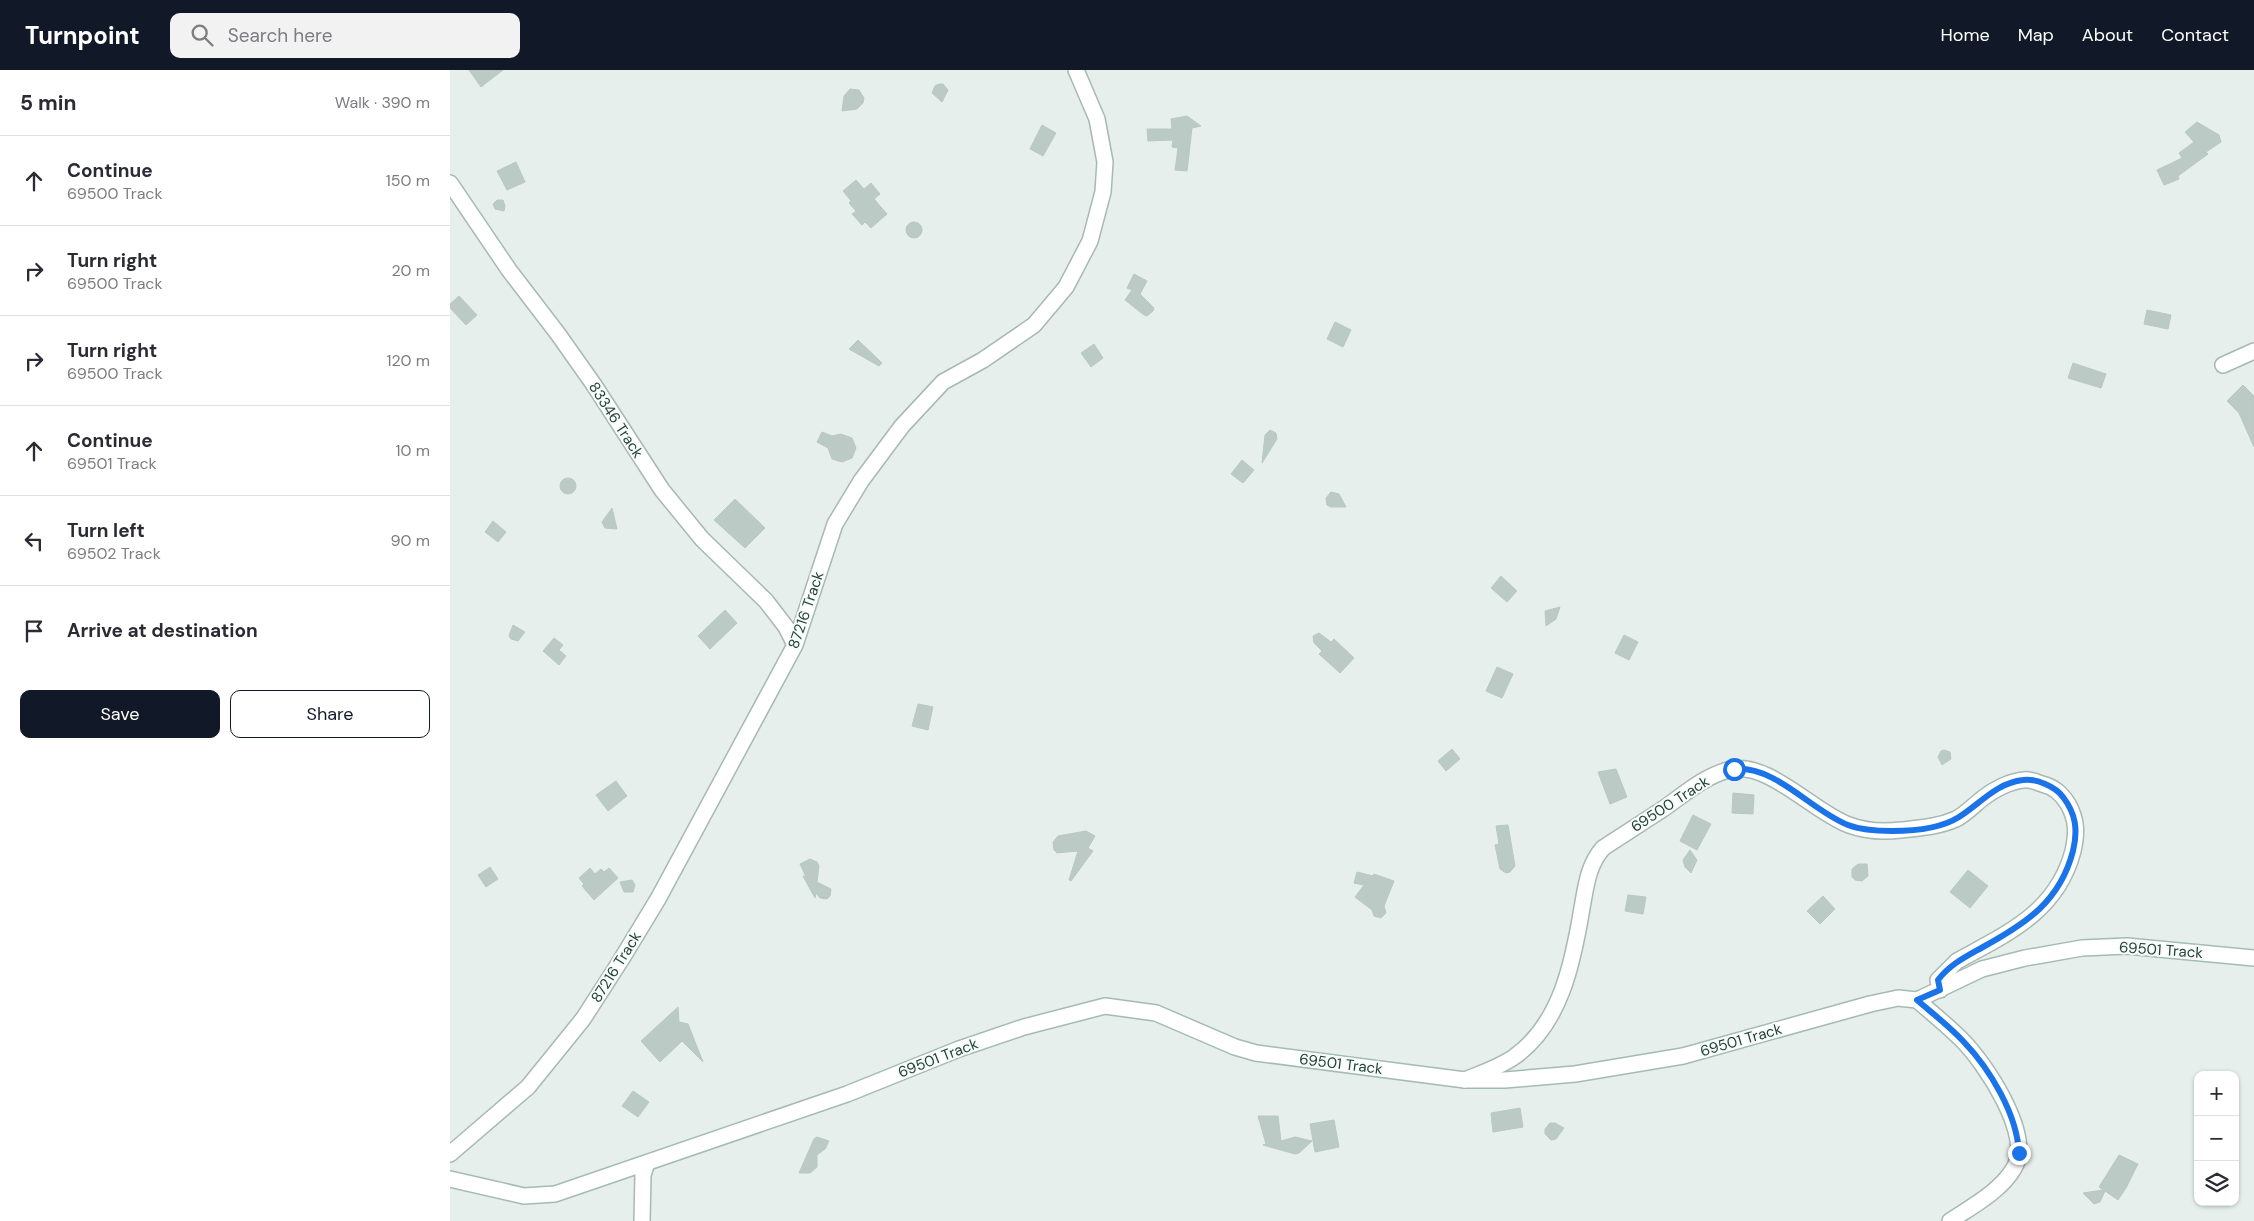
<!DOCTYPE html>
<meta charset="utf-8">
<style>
body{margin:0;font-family:"DM Sans",sans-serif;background:#f2f2f3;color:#2b2b33}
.controls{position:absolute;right:15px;bottom:15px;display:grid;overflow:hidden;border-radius:10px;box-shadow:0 1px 4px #0004}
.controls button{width:45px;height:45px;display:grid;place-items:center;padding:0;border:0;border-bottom:1px solid #e1e1e2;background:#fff;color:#2b2b33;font:25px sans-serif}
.stop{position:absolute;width:15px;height:15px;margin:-11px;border:4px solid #1a73e8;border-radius:50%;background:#fff}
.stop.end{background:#1a73e8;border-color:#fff;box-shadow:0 1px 5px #0008}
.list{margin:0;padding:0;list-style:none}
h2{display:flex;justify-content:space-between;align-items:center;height:65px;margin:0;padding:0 20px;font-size:21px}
h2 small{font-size:16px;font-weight:400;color:#7c7c81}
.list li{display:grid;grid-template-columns:32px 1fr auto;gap:15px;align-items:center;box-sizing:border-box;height:90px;padding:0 20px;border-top:1px solid #e1e1e2}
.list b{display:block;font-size:19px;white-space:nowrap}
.list p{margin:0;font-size:16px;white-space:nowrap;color:#7c7c81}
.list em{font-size:16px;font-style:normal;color:#7c7c81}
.actions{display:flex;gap:10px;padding:15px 20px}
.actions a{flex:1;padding:11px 0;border:1px solid #111827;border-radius:10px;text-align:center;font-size:18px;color:#111827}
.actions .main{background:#111827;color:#fff}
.icon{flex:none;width:28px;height:28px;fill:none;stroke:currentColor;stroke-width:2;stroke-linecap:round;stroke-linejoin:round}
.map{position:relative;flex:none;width:1804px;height:1151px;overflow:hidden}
header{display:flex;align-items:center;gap:30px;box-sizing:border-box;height:70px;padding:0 25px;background:#111827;color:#fff}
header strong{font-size:24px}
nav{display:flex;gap:28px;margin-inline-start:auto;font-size:18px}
.search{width:350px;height:45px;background:#f2f2f3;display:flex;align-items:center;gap:12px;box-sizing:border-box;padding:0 18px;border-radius:10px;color:#7c7c81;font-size:19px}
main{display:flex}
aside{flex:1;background:#fff}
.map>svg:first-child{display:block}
.building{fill:#bbcac4;stroke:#b8c9c2}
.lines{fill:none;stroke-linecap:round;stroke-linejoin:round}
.street-casing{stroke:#a8b8b2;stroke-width:18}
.secondary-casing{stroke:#a4bbb3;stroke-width:18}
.street{stroke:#fff;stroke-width:15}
.secondary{stroke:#fff;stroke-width:15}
.route{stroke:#1a73e8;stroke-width:6}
.labels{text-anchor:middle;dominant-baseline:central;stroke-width:4;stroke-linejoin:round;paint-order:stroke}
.street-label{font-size:15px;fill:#24423a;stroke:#f7fbf9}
</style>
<header>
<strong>Turnpoint</strong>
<div class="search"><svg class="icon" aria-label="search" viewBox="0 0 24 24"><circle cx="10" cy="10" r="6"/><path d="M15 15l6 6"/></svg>Search here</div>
<nav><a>Home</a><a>Map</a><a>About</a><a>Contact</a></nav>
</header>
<main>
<aside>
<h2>5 min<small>Walk · 390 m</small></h2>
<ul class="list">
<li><svg class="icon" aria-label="ahead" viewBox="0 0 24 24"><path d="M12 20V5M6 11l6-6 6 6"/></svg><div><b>Continue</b><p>69500 Track</p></div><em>150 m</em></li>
<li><svg class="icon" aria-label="right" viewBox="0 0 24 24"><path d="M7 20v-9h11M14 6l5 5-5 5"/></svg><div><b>Turn right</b><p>69500 Track</p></div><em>20 m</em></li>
<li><svg class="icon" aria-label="right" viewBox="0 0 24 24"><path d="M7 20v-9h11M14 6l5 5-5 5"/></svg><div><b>Turn right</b><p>69500 Track</p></div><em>120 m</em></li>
<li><svg class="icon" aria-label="ahead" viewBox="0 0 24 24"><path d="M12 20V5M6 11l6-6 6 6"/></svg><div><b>Continue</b><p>69501 Track</p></div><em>10 m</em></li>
<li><svg class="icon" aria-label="left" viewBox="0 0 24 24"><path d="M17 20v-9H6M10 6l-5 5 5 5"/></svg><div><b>Turn left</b><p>69502 Track</p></div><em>90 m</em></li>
<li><svg class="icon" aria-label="arrive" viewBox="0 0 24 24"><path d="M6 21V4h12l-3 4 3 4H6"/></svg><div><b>Arrive at destination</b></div></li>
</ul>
<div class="actions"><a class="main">Save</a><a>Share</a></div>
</aside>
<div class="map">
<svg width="1804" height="1151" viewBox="0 0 1804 1151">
<rect width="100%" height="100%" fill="#e6efeb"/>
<path class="building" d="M19,0H53L31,17Z
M489,14H493L498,20L492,32L482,23L485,16Z
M400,19L409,20L414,28L413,33L407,39L392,41L394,26Z
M737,46L751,56L742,58L737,101L725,100L728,78L722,77L723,70L698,71L697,59H722L721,49Z
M1747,52L1769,65L1771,72L1756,82L1758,84L1728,106L1729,109L1714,115L1707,100L1732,88L1729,83L1744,72L1735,62Z
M592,55L606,63L593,86L580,79Z
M66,92L75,112L57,120L47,101Z
M406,110L414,119L421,113L430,124L424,129L437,144L421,158L415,152L412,155L402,144L406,141L399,133L401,131L393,121Z
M47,130H53L55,136L54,141L45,139L43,134Z
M456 160a8 8 0 1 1 16 0a8 8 0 1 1-16 0Z
M684,204L697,211L690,224L704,238L703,241L697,246L694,245L675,230L682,220L677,218Z
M9,226L27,245L16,255L0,238V234Z
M1697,240L1721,245L1718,259L1694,254Z
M885,252L901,260L893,277L877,269Z
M408,270L432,293L429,296L399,279Z
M644,274L653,288L641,297L631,283Z
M1623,293L1656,304L1651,318L1618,308Z
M1793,315L1804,326V377L1789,343L1777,331Z
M820,360L826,363L827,369L812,393L815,365Z
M372,362L382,366L391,364L402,368L406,378L402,388L392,392L382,389L378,378L367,372Z
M792,390L804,400L793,413L781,404Z
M110 416a8 8 0 1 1 16 0a8 8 0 1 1-16 0Z
M881,422L889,424L896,437H881L877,435L876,428Z
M285,429L315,458L295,478L264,450Z
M162,438L167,459L155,458L152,452Z
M43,451L56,462L48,472L35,462Z
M1051,506L1067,521L1057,532L1041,518Z
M1110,537L1106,549L1096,556L1095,541Z
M275,540L287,553L260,579L248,566Z
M63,555L75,562L68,571L61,569L59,566Z
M869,563L881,572L884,569L904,588L890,603L869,584L872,581L864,573L863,566Z
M1174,565L1188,572L1179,590L1165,583Z
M104,568L113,575L109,580L116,586L109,595L93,581Z
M1047,597L1063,604L1052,628L1036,621Z
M468,634L483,637L478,660L462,656Z
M1002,679L1010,689L996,701L988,691Z
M1494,680L1500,682L1501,689L1492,695L1488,687L1491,681Z
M1166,699L1177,727L1160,734L1148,702Z
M166,711L177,726L158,741L146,725Z
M1283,723L1304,725L1303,744L1282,743Z
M1243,745L1261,754L1247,780L1230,771Z
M1058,755L1065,796L1060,802L1056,803L1050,799L1045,775L1049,774L1046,756Z
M636,761L645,766L638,778L643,781L621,811L619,810L628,781L607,783L604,780L603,772L608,766Z
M1240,780L1247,790L1241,803L1235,797L1233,790Z
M360,789L367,792L369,796L367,812L381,819L380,826L377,829L370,828L366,823L365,828L353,806L356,807L350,794Z
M1408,794H1417L1418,806L1412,811L1405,810L1402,807V799Z
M40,797L48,809L36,817L28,805Z
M140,798L145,804L151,799L154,802L159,798L168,808L144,830L132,816L134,814L129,808Z
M1518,800L1538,816L1520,838L1500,822Z
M907,802L923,806L924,804L944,811L934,836L936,843L931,848L924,846L922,840L905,827L914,815L904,813Z
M182,810L185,815L183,822H174L170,812Z
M1178,825L1196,827L1193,844L1175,841Z
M1373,826L1385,839L1370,854L1357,841Z
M228,937L229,952L238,954L253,992L232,971L210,992L191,971Z
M183,1021L199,1032L188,1047L172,1036Z
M1070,1038L1073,1057L1043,1062L1041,1043Z
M808,1046H828L831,1071L845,1067L862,1071L849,1083L845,1084L813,1075L816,1074Z
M884,1050L889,1077L865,1082L860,1054Z
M1100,1053H1105L1114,1058L1106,1069L1101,1070L1095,1064V1059Z
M367,1067L379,1071L375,1079L367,1085V1097L360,1103H349L364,1069Z
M1669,1085L1688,1094L1676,1118L1668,1130L1655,1121L1650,1132L1644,1134L1633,1123L1653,1120L1649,1117Z"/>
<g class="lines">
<defs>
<path id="street" d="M0,113L59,200L108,264L144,315L212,420L252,469L316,531L336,557L345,575
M1773,295L1804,281
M1467,930C1482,943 1498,956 1512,970C1535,993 1584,1066 1564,1098C1551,1121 1521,1137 1500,1151
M1015,1010C1031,1003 1050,997 1064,987C1111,954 1123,892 1132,838C1136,816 1138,795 1153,778C1173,765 1193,752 1213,739C1233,725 1253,707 1278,700C1317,689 1363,742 1399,755C1415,761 1434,762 1451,760C1470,758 1488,757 1506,749C1516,744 1524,735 1533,728C1543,720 1560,711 1574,710C1580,709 1586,712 1592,714C1604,717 1611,723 1618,734C1627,750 1627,763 1623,781C1607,842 1558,863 1507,891L1488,910L1490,920
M0,1084L78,1017L133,949L171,890L208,829L345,575L385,454L411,411L452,356L493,312L533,290L584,255L616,217L640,171L653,122L655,92L647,49L626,0
M192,1151L193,1105L197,1093"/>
<path id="secondary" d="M0,1109L74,1126L105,1124L397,1024L509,979L574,957L655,936L706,943L785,977L806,983L1015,1010H1055L1125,1004L1233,986L1420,934L1448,928L1467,930L1532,899L1575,888L1632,878L1677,876L1804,888"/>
</defs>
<use href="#street" class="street-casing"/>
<use href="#secondary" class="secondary-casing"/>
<use href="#street" class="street"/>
<use href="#secondary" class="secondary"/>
</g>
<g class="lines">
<path class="route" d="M1284,699C1327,696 1360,740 1398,755C1411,760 1428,761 1442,761C1464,761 1490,759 1509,747C1530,734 1546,713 1573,710C1586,708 1606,717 1613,727C1626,744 1628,760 1623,781C1610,831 1577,853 1533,877C1517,886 1500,894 1488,910L1490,920L1467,930C1482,943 1499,956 1513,971C1540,999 1567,1044 1569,1083"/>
</g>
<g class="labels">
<g class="street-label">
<text transform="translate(166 350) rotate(57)">83346 Track</text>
<text transform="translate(356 540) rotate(-71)">87216 Track</text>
<text transform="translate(1220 734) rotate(-33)">69500 Track</text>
<text transform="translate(1711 880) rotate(4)">69501 Track</text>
<text transform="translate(166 897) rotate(-58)">87216 Track</text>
<text transform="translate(1291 970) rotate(-16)">69501 Track</text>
<text transform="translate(488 988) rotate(-21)">69501 Track</text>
<text transform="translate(891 994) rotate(7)">69501 Track</text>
</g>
</g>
</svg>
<div class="controls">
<button>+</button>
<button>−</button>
<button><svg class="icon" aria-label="layers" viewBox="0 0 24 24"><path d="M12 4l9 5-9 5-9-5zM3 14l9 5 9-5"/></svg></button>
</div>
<div class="stop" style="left:1284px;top:699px"></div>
<div class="stop end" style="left:1569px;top:1083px"></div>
</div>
</main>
